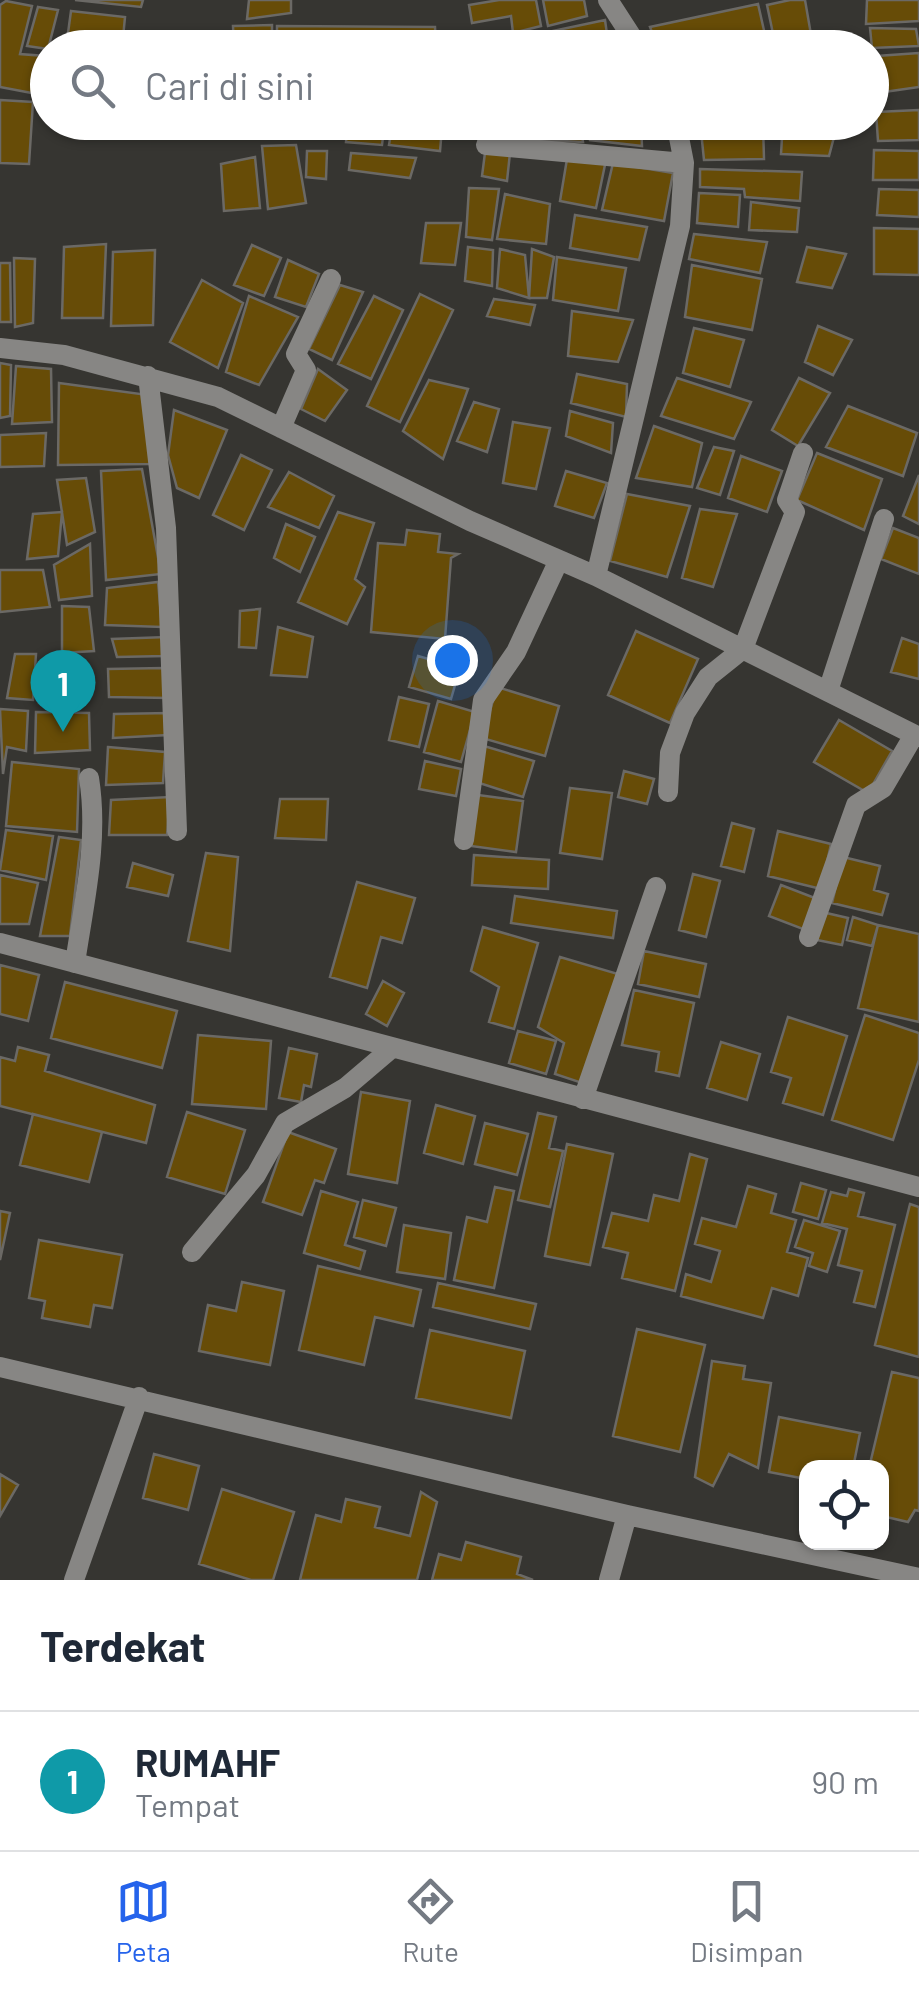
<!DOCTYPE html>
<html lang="id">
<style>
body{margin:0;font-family:Barlow,sans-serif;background:#f6f6f7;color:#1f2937}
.controls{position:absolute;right:30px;bottom:30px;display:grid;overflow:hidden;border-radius:20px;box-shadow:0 2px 8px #0004}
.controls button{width:90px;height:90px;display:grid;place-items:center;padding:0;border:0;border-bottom:2px solid #e0e1e3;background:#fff;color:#1f2937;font:50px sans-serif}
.you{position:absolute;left:452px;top:660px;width:35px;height:35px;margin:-25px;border:8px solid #fff;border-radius:50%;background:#1a73e8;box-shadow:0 0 0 15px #1a73e833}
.badge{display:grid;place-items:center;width:65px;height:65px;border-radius:50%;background:#2563eb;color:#fff;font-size:32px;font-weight:700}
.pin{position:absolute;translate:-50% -82px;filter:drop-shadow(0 2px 5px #0008)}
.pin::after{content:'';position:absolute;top:52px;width:35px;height:30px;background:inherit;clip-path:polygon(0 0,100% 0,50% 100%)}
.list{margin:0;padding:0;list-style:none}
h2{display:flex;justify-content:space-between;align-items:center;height:130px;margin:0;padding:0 40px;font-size:42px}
h2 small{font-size:32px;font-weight:400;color:#747a83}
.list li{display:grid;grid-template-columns:65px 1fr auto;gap:30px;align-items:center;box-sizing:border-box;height:140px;padding:0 40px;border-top:2px solid #e0e1e3}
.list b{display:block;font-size:38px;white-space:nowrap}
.list p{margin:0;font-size:32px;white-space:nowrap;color:#747a83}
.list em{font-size:32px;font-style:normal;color:#747a83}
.icon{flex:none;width:55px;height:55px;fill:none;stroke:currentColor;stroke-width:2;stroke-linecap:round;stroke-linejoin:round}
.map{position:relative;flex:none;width:919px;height:1580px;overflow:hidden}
.search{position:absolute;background:#fff;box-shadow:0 2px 8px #0004;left:30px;right:30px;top:30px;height:110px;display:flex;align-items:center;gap:25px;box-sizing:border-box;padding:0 35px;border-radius:55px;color:#747a83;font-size:38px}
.sheet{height:270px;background:#fff}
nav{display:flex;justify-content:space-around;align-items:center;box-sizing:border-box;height:140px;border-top:2px solid #e0e1e3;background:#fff;font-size:28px;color:#747a83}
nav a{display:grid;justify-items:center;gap:5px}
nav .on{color:#2563eb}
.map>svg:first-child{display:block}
.building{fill:#674c07;stroke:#6b6965;stroke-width:2.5}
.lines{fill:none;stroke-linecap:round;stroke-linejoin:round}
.street{stroke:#878684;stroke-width:20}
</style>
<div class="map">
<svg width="919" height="1580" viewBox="0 0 919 1580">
<rect width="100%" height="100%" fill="#363531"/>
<path class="building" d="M75,0H143L141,7Z
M249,0H291V13L247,19Z
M499,0H536L541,26L513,33L511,16L472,23L469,5Z
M543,0H584L587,16L548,26Z
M790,0H805L813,46L776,48L767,5Z
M867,0H919V21L866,24Z
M6,1L32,6L20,54L45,56L37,94L0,87V5Z
M758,4L768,48H658L650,27Z
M38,7L58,10L48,49L27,46Z
M71,11L125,17L122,48H66Z
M605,20L609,48H557L553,31Z
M272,25V48H234L233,26Z
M277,26L435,27L436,48H277Z
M870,28L916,29L919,46L872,48Z
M919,53V87L877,93V56Z
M0,100L33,102L29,164L0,163Z
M919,110V140L878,141L876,112Z
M233,122H301V129L234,132Z
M302,122H342L341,135L301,129Z
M348,122H385L382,145L346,142Z
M393,122L442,128L440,151L389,145Z
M502,122H537L533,139L500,146Z
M545,122H580L583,142L541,140Z
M588,122H641L642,146L590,140Z
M783,122H838L829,156L781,154Z
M763,124L764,159L704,160L701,131Z
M296,145L306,203L268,209L262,146Z
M486,145L510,153L507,181L482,176Z
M874,150L919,151V180H873Z
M307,151H327L326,179L306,177Z
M351,153L416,158L410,178L349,170Z
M568,153L606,160L596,208L560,201Z
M255,157L260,208L224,211L221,164Z
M613,163L673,173L664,221L602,210Z
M700,169L802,172L800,201L745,197L744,189L700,187Z
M469,188L499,189L492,240L466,237Z
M879,189L919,190V217L877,215Z
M699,193L740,195L738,227L697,223Z
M505,194L550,204L546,244L497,239Z
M751,202L799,208L797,232L749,230Z
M575,215L647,227L639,260L570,248Z
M426,223H461L455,265L421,263Z
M874,228L919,229V275L874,274Z
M694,234L767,242L760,273L689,259Z
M106,244L103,318H62L64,247Z
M252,245L281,258L264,296L234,285Z
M468,247L493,250L492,286L465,281Z
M807,247L846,254L832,288L797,282Z
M500,249L525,255L529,298L497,288Z
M532,249L554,257L547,298H529Z
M155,250L153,325L111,326L113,252Z
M557,257L626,268L618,311L553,300Z
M14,258L35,259L33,323L15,327Z
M288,260L319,274L306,307L275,297Z
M0,263H10L11,322H0Z
M692,265L762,279L752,330L685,317Z
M202,280L243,303L218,368L170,342Z
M340,285L363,292L332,360L309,349Z
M420,294L453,310L400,422L367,406Z
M249,296L298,317L259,385L226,372Z
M374,296L403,310L371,379L338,364Z
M494,299L535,305L530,325L487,316Z
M572,311L633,320L618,362L568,356Z
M818,326L852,340L833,375L805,362Z
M694,328L744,340L730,387L683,373Z
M0,363L11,365L10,416L0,418Z
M16,366L51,369L52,422L12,424Z
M318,369L347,390L325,421L301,409Z
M577,374L627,384L626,417L571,403Z
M677,378L751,402L734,439L661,416Z
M799,378L830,393L798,446L772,430Z
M429,380L468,389L443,459L403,431Z
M59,383L148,395L150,464L58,465Z
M474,402L499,409L487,452L457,441Z
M848,406L917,433L903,476L826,447Z
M174,410L227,430L199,498L177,488L168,455Z
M570,411L613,423L611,453L566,436Z
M513,422L550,428L536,489L503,483Z
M654,426L702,443L692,487L636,478Z
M46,433L44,466L0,467V435Z
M714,447L734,451L720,495L697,488Z
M817,453L882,479L864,530L797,500Z
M241,455L272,470L244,530L213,515Z
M741,456L782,471L767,512L728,498Z
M142,469L161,574L106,580L101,471Z
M566,471L607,483L594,518L555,506Z
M289,472L334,496L319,528L268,507Z
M919,475V524L903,516Z
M86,478L95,532L67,545L57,480Z
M627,494L690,506L667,577L610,561Z
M700,509L737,514L713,587L682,578Z
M62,512L58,556L27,559L33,514Z
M338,512L374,523L355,579L365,587L347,624L298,602Z
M286,524L315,537L300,572L274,558Z
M893,528L919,538V574L881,559Z
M407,530L440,534L438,552L458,554L451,558L445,639L371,632L378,543L405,545Z
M90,544L92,596L59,600L54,565Z
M0,570H43L50,607L0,612Z
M158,582L162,627L105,625L107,588Z
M62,606L89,607L94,651L62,653Z
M260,609L256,648L239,647L240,611Z
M278,627L313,637L307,677L271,675Z
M636,631L698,659L670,723L608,695Z
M167,637L165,656L117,657L112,639Z
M902,638L919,644V679L891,672Z
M15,654H36L33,700L7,698Z
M418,656L460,668L451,699L409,687Z
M75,658L77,677L84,675V690L78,691L77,701L39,703V662Z
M164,668L169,698L109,697L108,669Z
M497,687L559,706L545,756L482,738Z
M399,697L429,704L419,747L389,740Z
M438,701L475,712L461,762L424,752Z
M0,709L28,711L26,751L7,747L3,774Z
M36,712L89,713L90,750L35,753Z
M169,713L168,735L113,738L114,714Z
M839,720L892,751L868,793L814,762Z
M484,746L534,761L523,797L473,781Z
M108,747L165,752L163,783L106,785Z
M425,761L461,769L456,796L419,789Z
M12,762L79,769L77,832L6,826Z
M624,771L654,779L647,804L618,797Z
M570,788L612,793L602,859L560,853Z
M478,795L523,801L516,852L471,846Z
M170,797L167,835H109L111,800Z
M280,799H328L326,840L275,838Z
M732,823L754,829L744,872L721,866Z
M6,830L53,836L46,880L0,870Z
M778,831L831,844L821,889L768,876Z
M59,837L81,840L70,936H40Z
M206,853L238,857L230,951L188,941Z
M474,855L549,860L548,889L472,885Z
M843,857L880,866L874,890L888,894L882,915L832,903Z
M133,863L173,875L168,896L127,887Z
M693,874L720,881L706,937L679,930Z
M0,875L38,883L29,924H0Z
M357,882L415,898L402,943L381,937L367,988L330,977Z
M781,885L820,900L808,931L769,916Z
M515,896L617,911L613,938L511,923Z
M822,912L848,918L842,945L817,940Z
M853,917L878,925L872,946L847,940Z
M878,925L919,934V1022L858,1008Z
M483,927L538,943L514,1029L489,1022L499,987L471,971Z
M644,951L706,964L699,997L638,984Z
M560,957L618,974L585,1084L555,1074L564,1043L538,1027Z
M0,965L39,975L28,1021L0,1014Z
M383,981L404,993L387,1026L366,1014Z
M65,982L177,1011L162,1068L51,1038Z
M634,990L694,1003L679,1076L656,1071L659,1052L622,1045Z
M865,1015L919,1033V1060L893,1140L832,1120Z
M788,1017L847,1036L823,1115L783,1103L791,1078L771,1072Z
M518,1031L556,1041L546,1074L509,1063Z
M198,1035L271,1041L266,1109L192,1104Z
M721,1042L760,1054L747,1100L707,1088Z
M18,1047L49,1055L45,1071L155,1105L146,1143L0,1106V1057L15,1061Z
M289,1048L317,1054L311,1087L304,1085L301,1102L279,1098Z
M361,1092L410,1101L397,1183L348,1174Z
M436,1105L475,1116L463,1164L424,1153Z
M187,1112L245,1130L225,1194L167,1177Z
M538,1113L556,1117L549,1148L563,1151L550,1207L518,1200Z
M33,1114L102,1132L89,1182L20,1165Z
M485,1123L528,1134L517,1175L475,1164Z
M288,1132L336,1149L324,1183L315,1180L302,1215L263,1202Z
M567,1144L613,1154L590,1265L545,1256Z
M690,1154L707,1159L675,1291L622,1278L628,1253L603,1247L612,1213L648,1221L654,1195L679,1201Z
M801,1183L826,1190L818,1219L793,1212Z
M748,1186L776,1194L771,1213L796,1220L787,1252L808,1258L798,1296L772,1288L763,1318L681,1296L686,1274L711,1282L720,1251L695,1244L702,1218L736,1227Z
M495,1187L514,1191L494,1288L454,1280L467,1217L487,1222Z
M849,1189L864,1193L858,1216L895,1225L875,1307L854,1302L862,1271L838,1265L847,1229L822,1223L831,1192L847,1196Z
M321,1191L358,1202L345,1245L365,1251L360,1269L304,1253Z
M363,1200L396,1208L386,1246L354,1237Z
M910,1204L919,1207V1357L875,1345Z
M0,1211L10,1213L0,1260Z
M804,1220L840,1231L827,1272L809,1266L813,1253L795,1247Z
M404,1225L451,1233L445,1279L397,1272Z
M39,1240L122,1255L112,1308L94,1305L90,1327L42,1318L45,1301L29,1298Z
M318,1266L421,1290L413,1326L375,1317L364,1365L299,1350Z
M242,1282L284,1291L270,1365L199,1351L208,1305L236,1311Z
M438,1283L536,1304L530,1329L433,1307Z
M637,1329L705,1345L680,1452L613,1436Z
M430,1330L525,1351L511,1418L416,1398Z
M712,1361L745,1366L743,1379L771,1383L758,1468L729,1454L713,1486L695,1477Z
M892,1372L919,1378V1511L915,1510L908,1522L882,1516V1468H869Z
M779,1417L860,1433L853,1468H806V1479L769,1472Z
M154,1454L199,1466L188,1510L143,1498Z
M0,1474L18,1485L0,1516Z
M222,1489L294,1512L273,1580H251L199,1564Z
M421,1492L437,1502L417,1580H300L316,1515L341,1522L346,1499L380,1507L375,1527L410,1536Z
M466,1542L521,1557L517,1574L533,1580H432L439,1554L461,1560Z"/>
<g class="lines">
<path class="street" d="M608,0L639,48
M486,145L684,163
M0,348L64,355L218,397L470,521L596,576L919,737
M148,376L166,528L177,831
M281,428L306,370L296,354L331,279
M596,576L680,226L684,163L676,122
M828,691L884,519
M668,792L670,753L685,713L708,677L743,649L795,512L787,500L803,453
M464,840L483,700L516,652L559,560
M809,937L856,805L883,788L914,735
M0,943L919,1187
M75,963C84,902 99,840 89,778
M583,1099L656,887
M192,1252L256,1175L285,1123L345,1088L392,1048
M0,1367L627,1515L919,1578
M74,1580L139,1397
M609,1580L627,1515"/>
</g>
</svg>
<div class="controls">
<button><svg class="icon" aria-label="locate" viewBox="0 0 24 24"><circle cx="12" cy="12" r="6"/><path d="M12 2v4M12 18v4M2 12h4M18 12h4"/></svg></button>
</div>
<div class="you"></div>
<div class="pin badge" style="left:63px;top:732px;background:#0f9aa8">1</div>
<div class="search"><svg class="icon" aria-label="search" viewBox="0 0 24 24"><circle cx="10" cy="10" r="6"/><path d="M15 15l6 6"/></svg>Cari di sini</div>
</div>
<section class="sheet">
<h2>Terdekat<small></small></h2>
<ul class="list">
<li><span class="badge" style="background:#0f9aa8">1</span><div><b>RUMAHF</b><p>Tempat</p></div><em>90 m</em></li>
</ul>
</section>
<nav>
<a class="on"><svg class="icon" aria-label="map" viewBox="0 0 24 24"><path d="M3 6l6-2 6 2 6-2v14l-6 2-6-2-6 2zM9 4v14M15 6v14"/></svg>Peta</a>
<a><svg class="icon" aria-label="directions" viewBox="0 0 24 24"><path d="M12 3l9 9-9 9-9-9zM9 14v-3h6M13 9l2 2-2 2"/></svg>Rute</a>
<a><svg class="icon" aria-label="saved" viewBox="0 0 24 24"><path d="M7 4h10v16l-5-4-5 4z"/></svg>Disimpan</a>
</nav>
